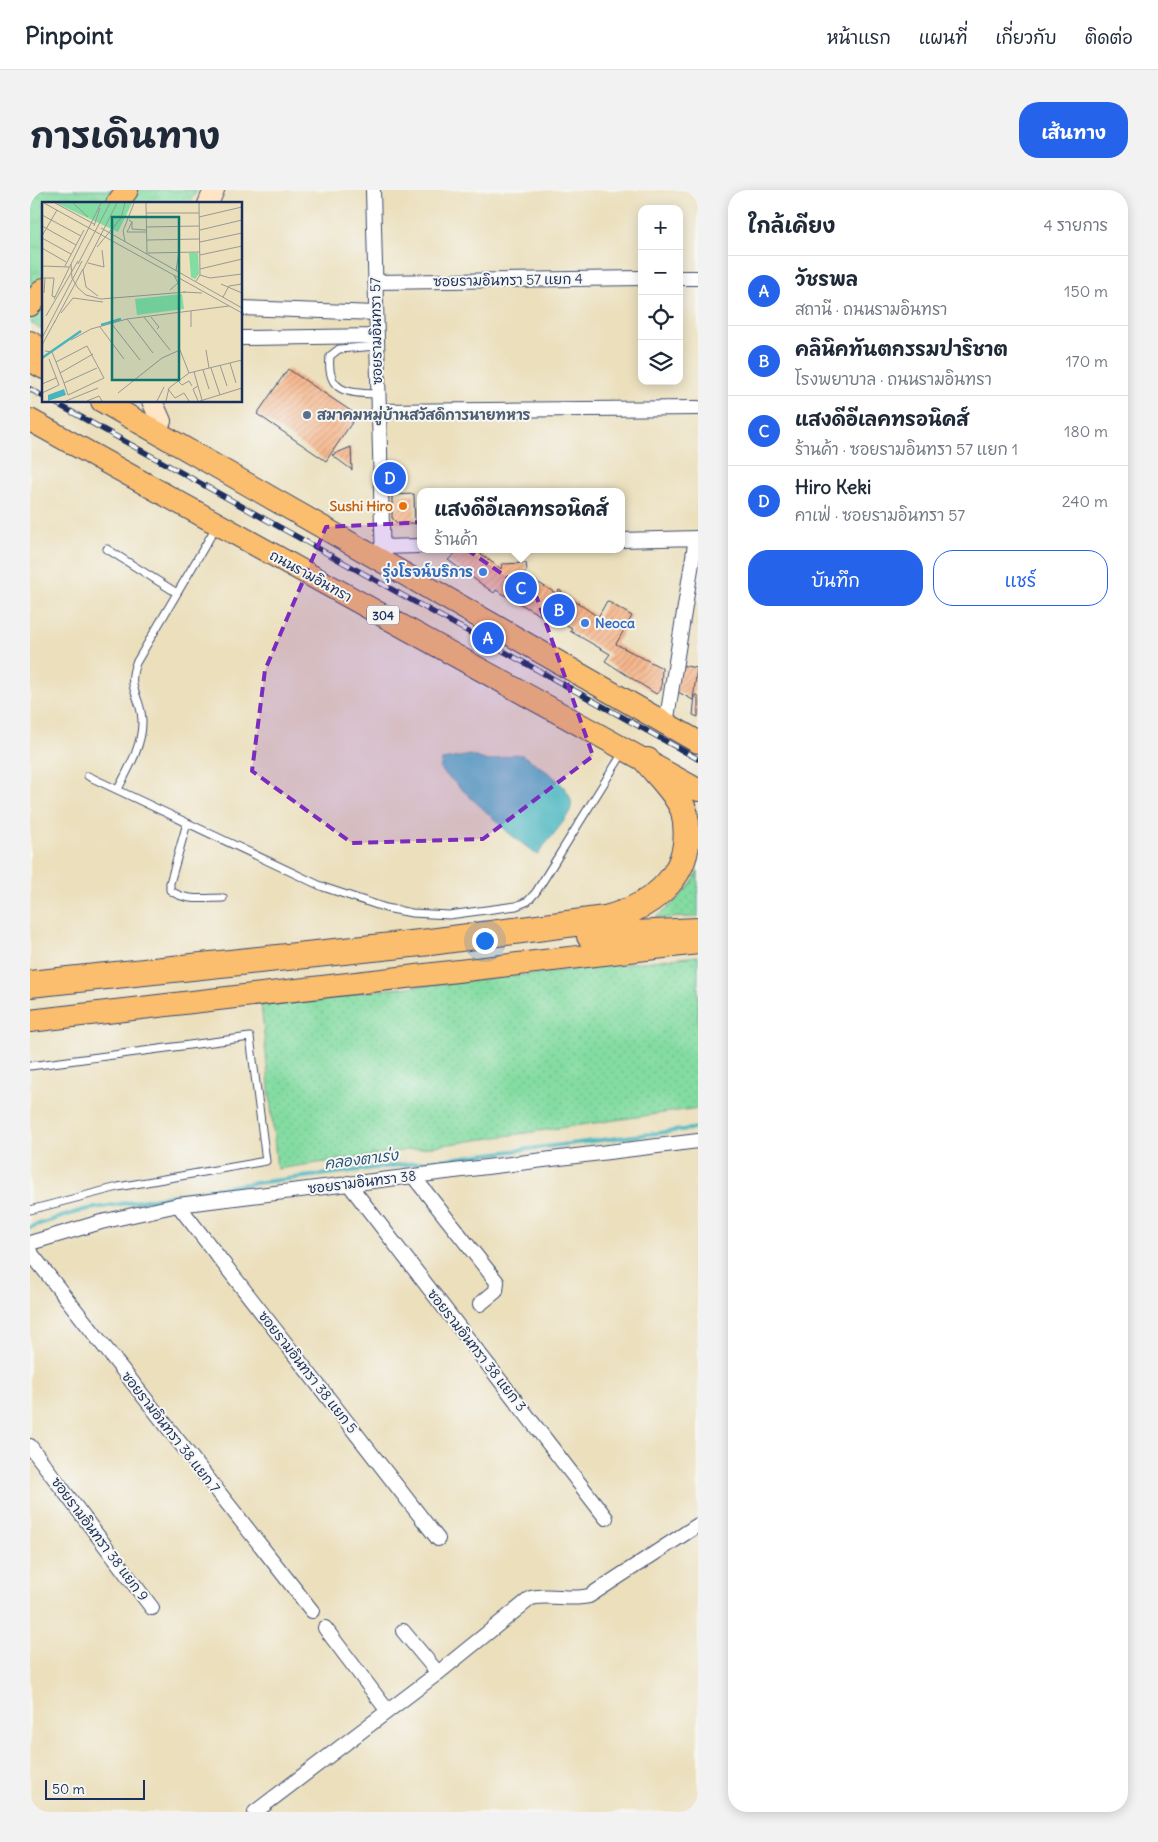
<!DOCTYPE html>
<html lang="th">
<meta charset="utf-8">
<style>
body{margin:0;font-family:Delius,"Playpen Sans Thai",sans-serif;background:#f2f2f3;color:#1f2937}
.controls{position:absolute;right:15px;top:15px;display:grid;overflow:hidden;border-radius:10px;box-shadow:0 2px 12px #0003}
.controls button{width:45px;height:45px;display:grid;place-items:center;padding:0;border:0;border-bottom:1px solid #e0e1e3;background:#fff;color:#1f2937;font:25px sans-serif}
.scale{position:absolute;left:15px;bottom:12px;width:100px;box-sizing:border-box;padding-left:5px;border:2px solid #1b2f5e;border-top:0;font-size:14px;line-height:18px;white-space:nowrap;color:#1b2f5e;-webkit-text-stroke:4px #f6f6f2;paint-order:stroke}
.you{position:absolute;left:454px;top:750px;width:18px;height:18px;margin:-12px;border:4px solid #fff;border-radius:50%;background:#1a73e8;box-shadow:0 0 0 8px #1a73e833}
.badge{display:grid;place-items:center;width:32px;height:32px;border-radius:50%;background:#2563eb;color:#fff;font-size:16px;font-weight:700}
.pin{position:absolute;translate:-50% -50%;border:2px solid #fff;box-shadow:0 1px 5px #0006}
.popup{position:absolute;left:387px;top:298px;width:208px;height:65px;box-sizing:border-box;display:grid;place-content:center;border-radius:10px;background:#fff;filter:drop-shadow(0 1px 4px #0005);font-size:16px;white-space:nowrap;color:#747a83}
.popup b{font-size:19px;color:#1f2937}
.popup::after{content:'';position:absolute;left:50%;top:100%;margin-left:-10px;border:10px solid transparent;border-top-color:#fff}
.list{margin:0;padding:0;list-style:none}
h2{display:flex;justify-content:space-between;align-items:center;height:65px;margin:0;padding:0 20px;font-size:21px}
h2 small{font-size:16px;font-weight:400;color:#747a83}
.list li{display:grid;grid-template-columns:32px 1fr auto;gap:15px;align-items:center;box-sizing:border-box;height:70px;padding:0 20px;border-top:1px solid #e0e1e3}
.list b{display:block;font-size:19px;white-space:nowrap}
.list p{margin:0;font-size:16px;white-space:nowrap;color:#747a83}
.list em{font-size:16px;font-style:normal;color:#747a83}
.actions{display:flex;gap:10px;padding:15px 20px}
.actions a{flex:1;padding:11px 0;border:1px solid #2563eb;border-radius:20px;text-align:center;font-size:18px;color:#2563eb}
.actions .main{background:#2563eb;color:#fff}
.icon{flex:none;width:28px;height:28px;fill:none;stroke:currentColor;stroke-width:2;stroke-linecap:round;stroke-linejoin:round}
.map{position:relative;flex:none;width:668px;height:1622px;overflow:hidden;border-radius:20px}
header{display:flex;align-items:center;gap:30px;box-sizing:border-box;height:70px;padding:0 25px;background:#fff;border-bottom:1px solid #e0e1e3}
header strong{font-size:24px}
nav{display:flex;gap:28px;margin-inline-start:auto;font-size:18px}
.intro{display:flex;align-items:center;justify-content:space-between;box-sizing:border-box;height:120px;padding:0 30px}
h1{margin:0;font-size:35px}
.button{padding:12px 22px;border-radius:20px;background:#2563eb;color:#fff;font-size:18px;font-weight:700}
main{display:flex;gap:30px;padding:0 30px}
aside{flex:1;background:#fff;border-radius:20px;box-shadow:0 2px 12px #0003}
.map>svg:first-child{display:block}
.grass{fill:url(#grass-dots);stroke:#4f8680}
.park{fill:url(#park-tufts);stroke:#4f8680}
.water{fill:#47b5c0;stroke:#31728f}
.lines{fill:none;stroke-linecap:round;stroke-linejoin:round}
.stream{stroke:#47b5c0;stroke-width:4}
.building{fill:url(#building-hatch)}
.service-casing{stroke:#3a496c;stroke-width:9}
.minor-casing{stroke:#3a496c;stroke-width:16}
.secondary-casing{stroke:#3a496c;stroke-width:22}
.primary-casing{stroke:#3a496c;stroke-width:24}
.motorway-casing{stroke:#3a496c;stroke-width:28}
.service{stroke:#fff;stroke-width:7}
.minor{stroke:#fff;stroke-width:14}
.secondary{stroke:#fde5c5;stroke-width:20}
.primary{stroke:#fbbd6e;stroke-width:22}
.motorway{stroke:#fbbd6e;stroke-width:26}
.rail-casing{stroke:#1b2f5e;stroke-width:5.5}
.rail{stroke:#f6f6f2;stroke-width:4;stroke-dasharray:11;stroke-linecap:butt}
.marked{fill:#7b2cbf;fill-opacity:0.2;stroke:#7b2cbf;stroke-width:4;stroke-dasharray:10 6;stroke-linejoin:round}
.service-dot{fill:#5c6f8a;stroke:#f6f6f2;stroke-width:2}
.food-dot{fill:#e8710a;stroke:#f6f6f2;stroke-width:2}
.shop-dot{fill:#3f7fe0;stroke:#f6f6f2;stroke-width:2}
.labels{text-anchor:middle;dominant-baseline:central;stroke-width:4;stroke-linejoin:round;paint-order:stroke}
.shield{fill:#f6f6f2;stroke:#5d6b8a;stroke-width:1}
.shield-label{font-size:12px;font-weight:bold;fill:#1b2f5e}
.street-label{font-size:14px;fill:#1b2f5e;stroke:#f6f6f2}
.service-label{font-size:14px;font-weight:bold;fill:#4e5e75;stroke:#f6f6f2;text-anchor:start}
.food-label{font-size:14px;font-weight:bold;fill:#c56008;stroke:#f6f6f2;text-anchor:end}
.shop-label{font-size:14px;font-weight:bold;fill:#366cbe;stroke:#f6f6f2;text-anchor:end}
.water-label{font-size:15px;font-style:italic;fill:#28577b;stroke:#f6f6f2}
.inset-river{fill:none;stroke:#47b5c0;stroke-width:2.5}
.inset-road{fill:none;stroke:#989996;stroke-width:1}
.view{fill:#0f766e;fill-opacity:0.15;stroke:#0f766e;stroke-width:2.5}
.inset-edge{fill:none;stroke:#1b2f5e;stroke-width:2.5}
</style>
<header>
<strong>Pinpoint</strong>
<nav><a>หน้าแรก</a><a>แผนที่</a><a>เกี่ยวกับ</a><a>ติดต่อ</a></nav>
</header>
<div class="intro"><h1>การเดินทาง</h1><a class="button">เส้นทาง</a></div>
<main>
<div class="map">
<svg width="668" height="1622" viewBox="0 0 668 1622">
<defs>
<pattern id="grass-dots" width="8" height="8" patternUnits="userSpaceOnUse" patternTransform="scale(1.25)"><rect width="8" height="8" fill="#83dca1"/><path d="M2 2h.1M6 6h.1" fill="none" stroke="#71bd8d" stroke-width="1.8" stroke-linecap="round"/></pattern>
<pattern id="park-tufts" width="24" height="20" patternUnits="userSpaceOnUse" patternTransform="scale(1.25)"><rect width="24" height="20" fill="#83dca1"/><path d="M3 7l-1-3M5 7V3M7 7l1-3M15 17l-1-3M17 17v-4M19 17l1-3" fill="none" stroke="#71bd8d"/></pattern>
<pattern id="building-hatch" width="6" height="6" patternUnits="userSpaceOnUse" patternTransform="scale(1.25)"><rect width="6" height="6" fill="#f7b182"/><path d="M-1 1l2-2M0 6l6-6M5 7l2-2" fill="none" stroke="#c7906e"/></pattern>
</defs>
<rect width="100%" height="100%" fill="#f6f6f2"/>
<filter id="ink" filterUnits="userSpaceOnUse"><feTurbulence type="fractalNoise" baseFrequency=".02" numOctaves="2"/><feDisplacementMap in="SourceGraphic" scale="10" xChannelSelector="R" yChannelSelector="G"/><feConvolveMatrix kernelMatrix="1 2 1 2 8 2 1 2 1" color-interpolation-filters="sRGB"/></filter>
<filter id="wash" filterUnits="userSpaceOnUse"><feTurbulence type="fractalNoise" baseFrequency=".0096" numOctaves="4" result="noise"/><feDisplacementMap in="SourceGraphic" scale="20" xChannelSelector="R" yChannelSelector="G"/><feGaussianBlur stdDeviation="1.12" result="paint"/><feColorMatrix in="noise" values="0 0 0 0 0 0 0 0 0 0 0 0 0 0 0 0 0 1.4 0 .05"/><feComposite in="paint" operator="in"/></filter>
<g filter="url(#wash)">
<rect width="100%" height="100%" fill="#ebdfbc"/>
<path class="grass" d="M668,681V727L625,728C642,715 659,701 668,681Z
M668,766V918L247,979L231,813Z"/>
<path class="park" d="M0,0H167L159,14H14V140L0,133Z"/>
<path class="water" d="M485,564L492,565C506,574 550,599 540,621C532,636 517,651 507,665L480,644L410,579L412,570L440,565L458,571Z"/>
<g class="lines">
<path class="stream" d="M0,1037L53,1020L209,995L668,938"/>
</g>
<g id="blocks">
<path class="building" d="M258,179L327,225L296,271L227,224Z
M321,257L322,280L302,265Z
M353,277H366L367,300L353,301Z
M384,304L385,333H367L362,328V305Z
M430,359H444L471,379L472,374L496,373L497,380L494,384L527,404L529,400L568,427L577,411L602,426L586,454L632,478L631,500L626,504L575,471L580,464L540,441L542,438L533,433L531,437L466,400L464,403L418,370Z
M650,475L667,478L663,510L646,501Z
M665,505H668V527L663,525Z"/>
</g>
</g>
<g filter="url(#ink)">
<use href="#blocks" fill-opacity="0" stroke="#3a496c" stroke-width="1"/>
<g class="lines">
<defs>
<path id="service" d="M347,156L309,159L300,166C296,203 318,203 348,204
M77,359L147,403
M58,586L293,697L356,718L382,723L419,725L486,716L498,711L506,702L594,561
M88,599C99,578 113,554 112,530C111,505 96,500 106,473L186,337
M157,633L140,693V700C155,712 175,708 193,708
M0,876L220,847L236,971L88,997L0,1020"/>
<path id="minor" d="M343,0L353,373
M649,88H668
M345,92L612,88
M211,118L346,123
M211,148L347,146
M348,221L668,218
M591,350L668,348
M351,357L391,356
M636,534L666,348
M383,986L467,1092L466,1101L450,1114
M318,993L576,1328
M148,1015L408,1349
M0,1053L71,1032L148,1015L668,951
M0,1062L282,1421
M0,1256L122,1418
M295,1438L357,1520
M373,1441L408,1483
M225,1622L408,1483L501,1408C520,1403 539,1411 559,1406L668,1335"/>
<path id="secondary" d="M178,14L184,0
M122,211L131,231"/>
<path id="primary" d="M87,14L97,0
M0,115L14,99
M0,152L14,161
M0,170L14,178
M72,211L668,552
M0,230L668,600
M0,831L668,753"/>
<path id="motorway" d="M560,746L668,741
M0,794L400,752L575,729C625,716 668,682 654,621C646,602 630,587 617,571"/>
</defs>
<use href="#service" class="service-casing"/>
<use href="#minor" class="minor-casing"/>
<use href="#secondary" class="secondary-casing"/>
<use href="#primary" class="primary-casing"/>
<use href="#motorway" class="motorway-casing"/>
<use href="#service" class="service"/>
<use href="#minor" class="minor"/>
<use href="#secondary" class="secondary"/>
<use href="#primary" class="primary"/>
<use href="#motorway" class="motorway"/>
<defs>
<path id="rail" d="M0,199L14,207
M22,211L668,569"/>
</defs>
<use href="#rail" class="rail-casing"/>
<use href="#rail" class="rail"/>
</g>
</g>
<path class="marked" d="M397,332L507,408L563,566L453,649L322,653L222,581L235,480L296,337Z"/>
<circle class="service-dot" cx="277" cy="225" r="5"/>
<circle class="food-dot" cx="373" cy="316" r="5"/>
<g class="shop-dot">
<circle cx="453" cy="382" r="5"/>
<circle cx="555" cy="433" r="5"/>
</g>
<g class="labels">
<rect class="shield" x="337" y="415.5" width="32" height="19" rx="4"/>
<g class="shield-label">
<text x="353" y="425">304</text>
</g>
<g class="street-label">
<text transform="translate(478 90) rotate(-1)">ซอยรามอินทรา 57 แยก 4</text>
<text transform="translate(346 141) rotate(-91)">ซอยรามอินทรา 57</text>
<text transform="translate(281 386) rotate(29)">ถนนรามอินทรา</text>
<text transform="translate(332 992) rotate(-7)">ซอยรามอินทรา 38</text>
<text transform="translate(447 1160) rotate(52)">ซอยรามอินทรา 38 แยก 3</text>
<text transform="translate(278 1182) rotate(52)">ซอยรามอินทรา 38 แยก 5</text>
<text transform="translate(141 1242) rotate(52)">ซอยรามอินทรา 38 แยก 7</text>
<text transform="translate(70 1349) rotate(53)">ซอยรามอินทรา 38 แยก 9</text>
</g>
<g class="service-label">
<text x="287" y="225">สมาคมหมู่บ้านสวัสดิการนายทหาร</text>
</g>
<g class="food-label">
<text x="363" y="316">Sushi Hiro</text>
</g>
<g class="shop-label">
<text x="443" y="382">รุ่งโรจน์บริการ</text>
<text x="565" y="433" text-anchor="start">Neoca</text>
</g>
<g class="water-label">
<text transform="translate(331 969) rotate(-7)">คลองตาเร่ง</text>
</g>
</g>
<g transform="translate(12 12)">
<rect width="200" height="200" fill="#ebdfbc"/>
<path d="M140,92L142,107L95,113L93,97Z" fill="#83dca1"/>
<path d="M14,1H90L76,30ZM147,51H156L157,72L153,77L149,75Z" fill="#83dca1"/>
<path d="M22,187L24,193L6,199V193Z" fill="#47b5c0"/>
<path class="inset-river" d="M59,123L79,117M0,156L39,129"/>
<path class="inset-road" d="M2,1L200,111M13,1L52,22M31,1L46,15M59,1L29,62L30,76L36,86L44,93L59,97L144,90M104,1L105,52M104,11H157M0,13L39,34M157,15L200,5M87,18L90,20L85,30H105M90,20V27L104,28M0,24L34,43M52,24L58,6M104,25L157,24M59,26L200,106M158,28L200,18M0,34L15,8M0,36L29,52M105,38L158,37M83,39L81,29L92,1M158,40L200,31M55,45L79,16L83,1M0,46L24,60M106,51L158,50M158,53L200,44M46,61L62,65L60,48M36,62L68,1M0,64L27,65M23,64L42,28M158,67L200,57M134,69L137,50M158,73L168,76L200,72M0,76H12L10,94L13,95M154,79L158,73L157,1M179,82L200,91M128,88L136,81L132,73M141,90L160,91M2,91L3,76M56,94L44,85L41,68L75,1M181,95L187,84L200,82M12,97L29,62M19,111L31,96L61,100M4,114L36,59M102,115L128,148M109,115L117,125L115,127M85,117L111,151M12,121L41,67M69,121L98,158M58,125L82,157M149,125V109M0,136L40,59M29,138L49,127L85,117L187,104M0,143L13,119M164,148L167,166M3,149L10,150L14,160L22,181L26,193L62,176L45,144L14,160M188,161L194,181M178,163L185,184M169,166L178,193M161,168L167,187M152,170L160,198M18,171L51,152M136,179L140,183L147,179L150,184M22,181L55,166M0,182L14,176M156,184L151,187L156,199M126,187L133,196L142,191L147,199M0,191L17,183L7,157M76,191L120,156L138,148L147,171M24,199L56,186M45,199L57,194L60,199M115,199L122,185M124,199L127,186L147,171L200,158M158,199L200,186"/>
<path class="view" d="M70,15H137V178H70Z"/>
<rect width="200" height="200" class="inset-edge"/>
</g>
</svg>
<div class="controls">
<button>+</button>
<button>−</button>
<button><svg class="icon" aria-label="locate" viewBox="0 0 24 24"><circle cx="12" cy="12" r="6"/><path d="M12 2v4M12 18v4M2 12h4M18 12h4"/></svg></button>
<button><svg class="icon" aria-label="layers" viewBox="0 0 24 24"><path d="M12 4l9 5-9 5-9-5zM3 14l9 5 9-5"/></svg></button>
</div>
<div class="scale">50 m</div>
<div class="you"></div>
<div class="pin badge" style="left:458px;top:448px">A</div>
<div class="pin badge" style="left:529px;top:420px">B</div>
<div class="pin badge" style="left:491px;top:398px">C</div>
<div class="popup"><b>แสงดีอีเลคทรอนิคส์</b>ร้านค้า</div>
<div class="pin badge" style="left:360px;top:288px">D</div>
</div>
<aside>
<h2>ใกล้เคียง<small>4 รายการ</small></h2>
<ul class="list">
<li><span class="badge">A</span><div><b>วัชรพล</b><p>สถานี · ถนนรามอินทรา</p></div><em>150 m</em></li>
<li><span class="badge">B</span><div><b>คลินิคทันตกรรมปาริชาต</b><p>โรงพยาบาล · ถนนรามอินทรา</p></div><em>170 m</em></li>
<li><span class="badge">C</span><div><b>แสงดีอีเลคทรอนิคส์</b><p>ร้านค้า · ซอยรามอินทรา 57 แยก 1</p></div><em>180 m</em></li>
<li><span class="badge">D</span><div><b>Hiro Keki</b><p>คาเฟ่ · ซอยรามอินทรา 57</p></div><em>240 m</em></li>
</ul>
<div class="actions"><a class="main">บันทึก</a><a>แชร์</a></div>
</aside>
</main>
